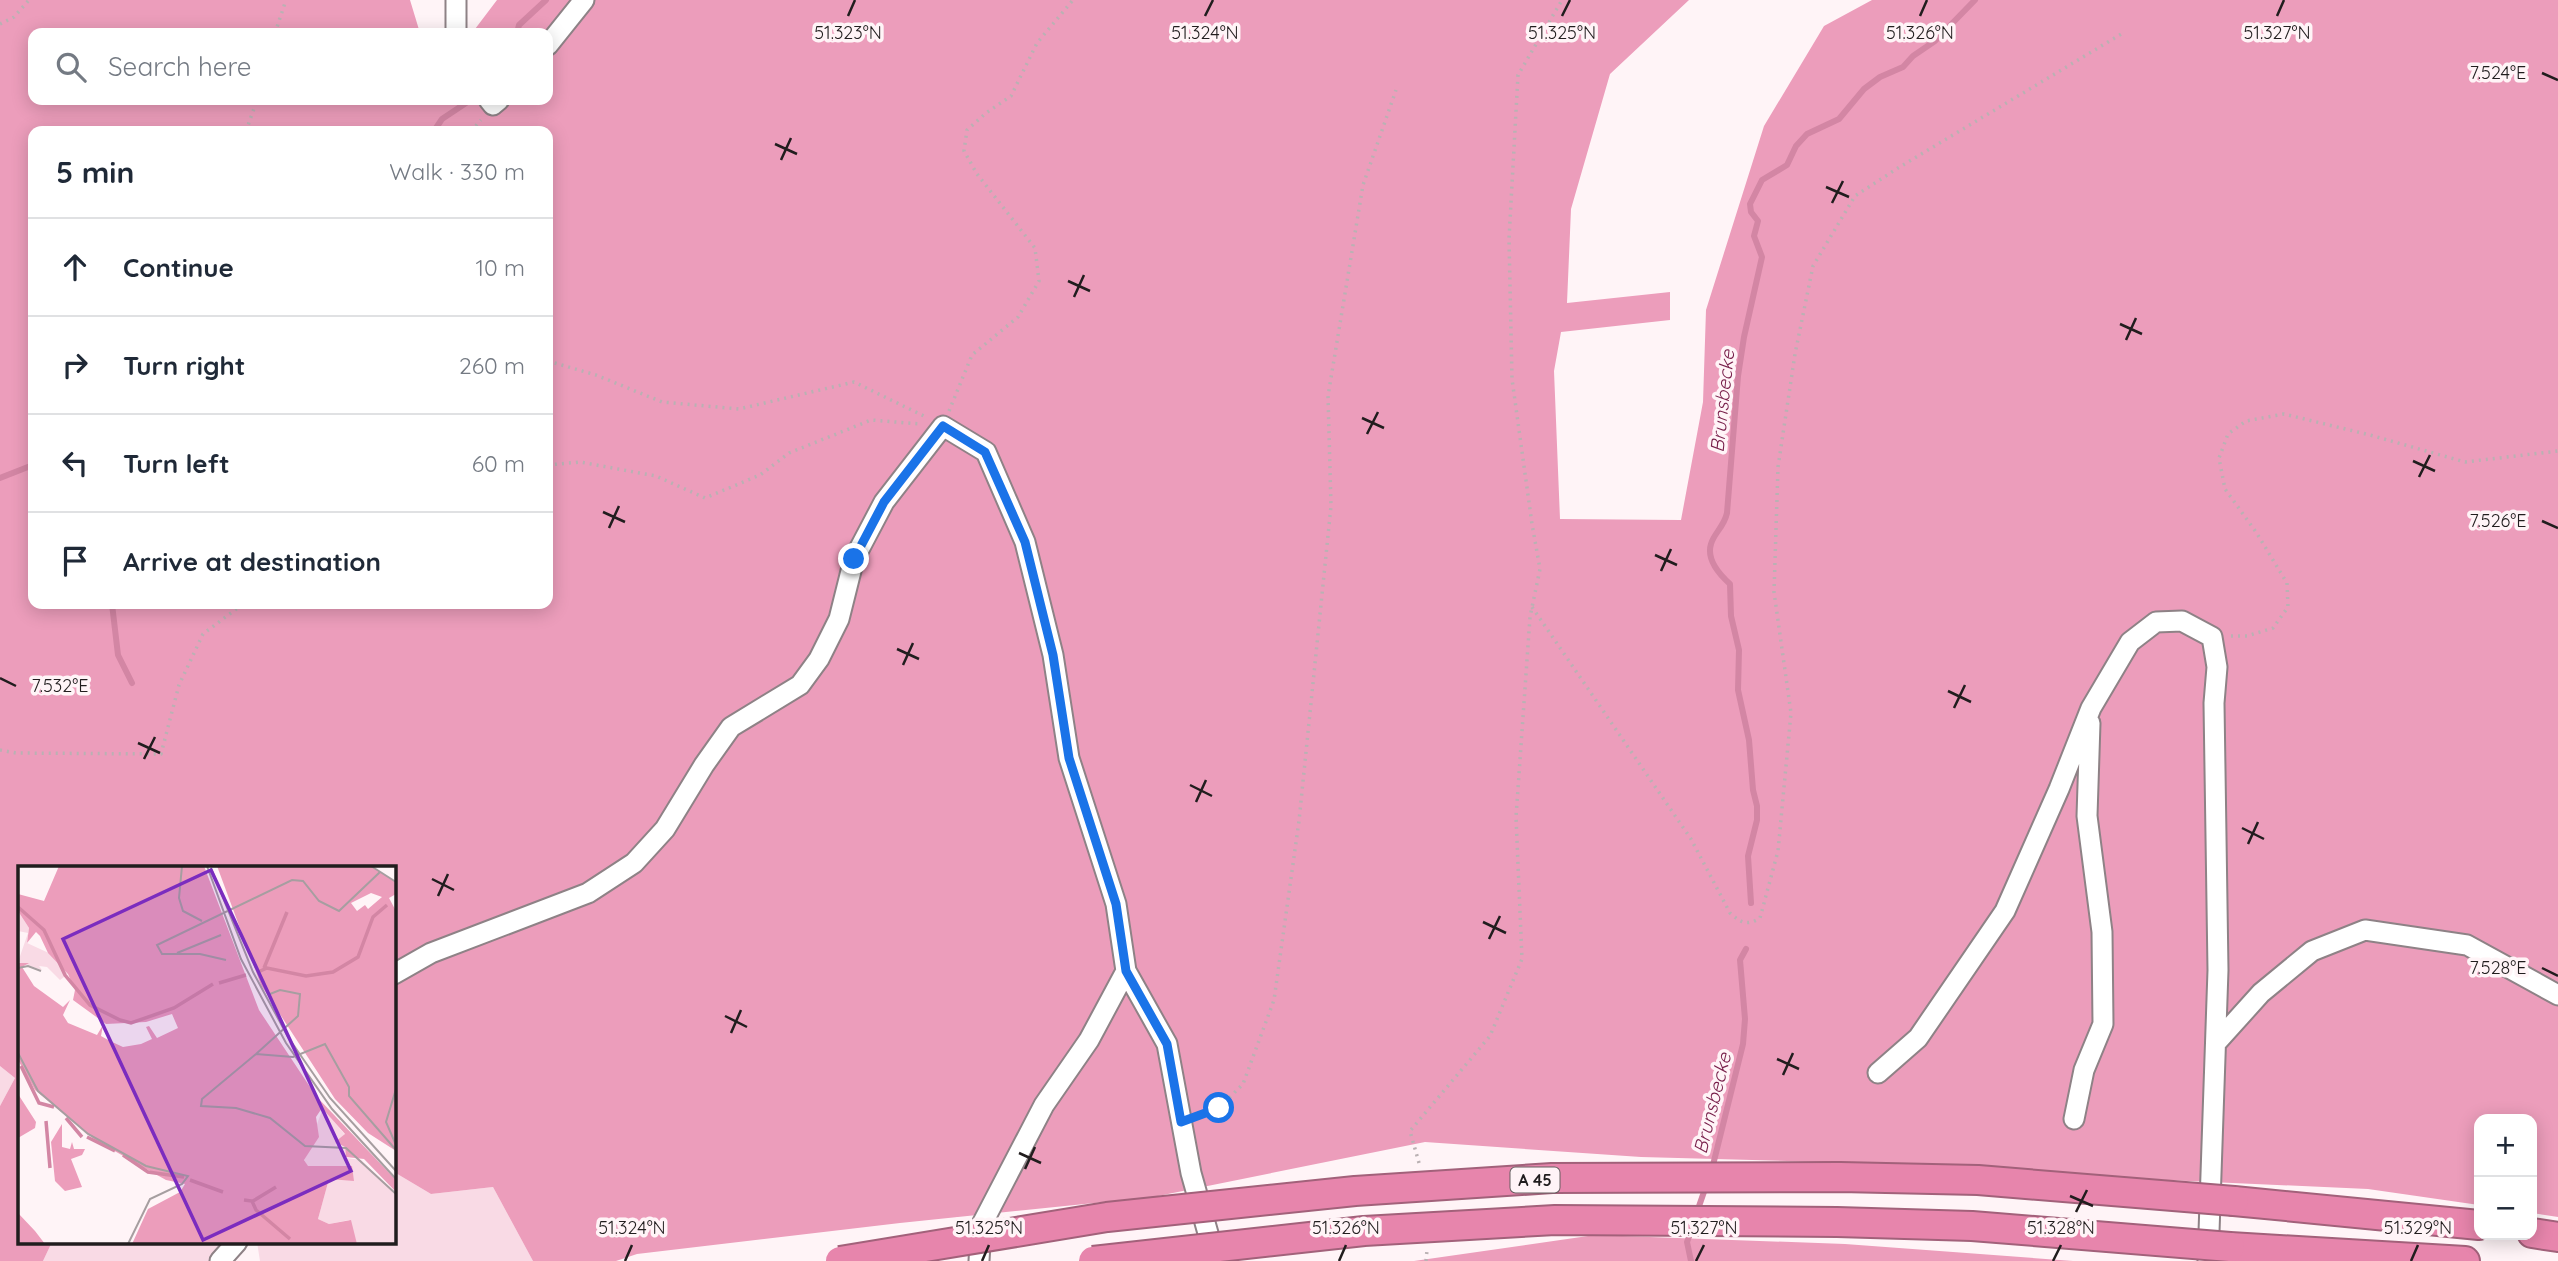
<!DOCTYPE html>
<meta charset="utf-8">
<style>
body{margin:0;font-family:Quicksand,sans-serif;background:#f6f6f7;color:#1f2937}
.controls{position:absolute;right:21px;bottom:21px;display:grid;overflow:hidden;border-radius:14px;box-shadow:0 4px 18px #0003}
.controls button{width:63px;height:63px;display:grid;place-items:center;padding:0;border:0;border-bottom:2px solid #e0e1e3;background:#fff;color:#1f2937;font:35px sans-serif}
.stop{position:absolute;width:21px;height:21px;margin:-16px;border:5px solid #1a73e8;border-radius:50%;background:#fff}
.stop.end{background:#1a73e8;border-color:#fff;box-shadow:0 2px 7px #0008}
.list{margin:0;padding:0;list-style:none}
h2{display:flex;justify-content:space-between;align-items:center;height:91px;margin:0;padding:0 28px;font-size:30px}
h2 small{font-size:23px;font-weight:400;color:#747a83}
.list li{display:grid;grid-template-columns:46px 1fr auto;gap:21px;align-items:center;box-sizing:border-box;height:98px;padding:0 28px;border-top:2px solid #e0e1e3}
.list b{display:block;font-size:26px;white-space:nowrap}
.list em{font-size:23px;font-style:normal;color:#747a83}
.icon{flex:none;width:38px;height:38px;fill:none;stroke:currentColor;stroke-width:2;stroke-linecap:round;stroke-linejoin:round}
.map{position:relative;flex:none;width:2558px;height:1261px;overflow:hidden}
.search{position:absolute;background:#fff;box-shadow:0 4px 18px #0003;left:28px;top:28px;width:525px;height:77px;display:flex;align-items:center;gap:18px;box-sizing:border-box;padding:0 24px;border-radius:14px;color:#747a83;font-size:26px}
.panel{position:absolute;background:#fff;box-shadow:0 4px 18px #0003;left:28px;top:126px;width:525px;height:483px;border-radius:14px}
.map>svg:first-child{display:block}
.green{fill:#f9dae5}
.forest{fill:#ec9dbb;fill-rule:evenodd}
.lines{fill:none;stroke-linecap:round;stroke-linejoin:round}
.stream{stroke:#d386a4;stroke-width:6}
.minor-casing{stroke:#8e8286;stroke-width:23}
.highway-casing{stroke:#a2617a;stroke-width:32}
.path{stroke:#bab1b3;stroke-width:3.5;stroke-dasharray:2 5;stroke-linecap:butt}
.minor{stroke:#fff;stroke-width:19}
.highway{stroke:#e785ac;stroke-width:28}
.highway-bridge-casing{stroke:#a2617a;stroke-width:32;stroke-linecap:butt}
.highway-bridge{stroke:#e785ac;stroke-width:28}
.route{stroke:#1a73e8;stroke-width:9}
.ticks{fill:none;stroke:#211d1e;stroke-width:2.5}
.labels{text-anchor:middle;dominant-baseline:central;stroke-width:7;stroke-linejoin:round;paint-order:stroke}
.shield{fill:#fff4f7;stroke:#645e5f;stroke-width:2}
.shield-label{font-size:16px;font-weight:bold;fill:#211d1e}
.water-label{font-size:19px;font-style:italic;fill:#771d49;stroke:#fff4f7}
.inset-river{fill:none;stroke:#d386a4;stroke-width:3.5}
.inset-road{fill:none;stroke:#a69ea0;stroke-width:2}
.view{fill:#7b2cbf;fill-opacity:0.15;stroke:#7b2cbf;stroke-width:3.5}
.inset-edge{fill:none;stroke:#211d1e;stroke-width:3.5}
.ticks-label{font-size:18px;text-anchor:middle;fill:#211d1e;stroke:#fff4f7;stroke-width:7;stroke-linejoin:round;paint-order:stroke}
</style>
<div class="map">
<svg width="2558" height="1261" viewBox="0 0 2558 1261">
<rect width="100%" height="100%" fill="#fff4f7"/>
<path class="green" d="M0,1066L15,1078L0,1106Z
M394,1172L431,1194L493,1187L533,1261H260L257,1242H394Z
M52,1242H228L214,1261H43Z"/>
<path class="forest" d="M0,0H410L420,33H33V100H548V33H472L497,0H1689L1610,74L1571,209L1567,303L1670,292V320L1561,332L1554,371L1560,519L1681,520L1703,402L1706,310L1764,126L1824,26L1872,0H2558V1217L2532,1213V1119H2479V1205L2368,1189L2144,1179L1938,1165L1641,1157L1425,1142L1153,1197L900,1223L637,1254L616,1261H533L493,1187L431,1194L394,1172V867H19V1242H52L43,1261H0V1106L15,1078L0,1066ZM33,131H548V604H33Z
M1595,1235L1845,1244L2073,1261H1414Z"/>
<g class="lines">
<path class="stream" d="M517,33L519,25L546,0
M434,131L442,119L466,103
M0,478L33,465
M112,604L118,655L132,683
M1751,903L1748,856L1757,820V806L1753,790L1749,740L1738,690L1739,650L1731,616L1730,584C1720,575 1706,560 1711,544C1714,533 1724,527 1727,513L1738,376L1744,337L1762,257L1754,236L1758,221L1751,212L1750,204L1762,180L1787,165L1796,146L1807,134L1839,119L1864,89L1880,77L1903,67L1913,56L1935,41L1975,0
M1712,1169L1743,1044L1745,1019L1740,960L1746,949
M1697,1212L1706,1186
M1691,1261L1687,1242L1692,1229"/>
<defs>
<path id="minor" d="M456,0V33
M548,45L584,0
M489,100L493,105L499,100
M1126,971L1167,1044L1191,1173L1215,1258
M394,974L431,953L588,893L634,863L665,829L704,765L731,727L800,685L819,659L839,619L854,559L884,502L943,426L986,452L1025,542L1053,655L1069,758L1116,904L1126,971L1089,1040L1044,1105L981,1226L979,1261
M2216,1043L2261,993L2312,951L2365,930L2467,945L2558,995
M1878,1073L1918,1038L2005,911L2059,789L2091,708L2130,642L2156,622L2182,621L2212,637L2217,667L2214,703L2218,970L2208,1261
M2074,1119L2084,1070L2103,1024L2102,932L2087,816L2090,723
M220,1261L237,1242"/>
<path id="highway" d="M2234,1201L2479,1225
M2532,1233L2558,1237
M2230,1247L2465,1261"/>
</defs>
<use href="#minor" class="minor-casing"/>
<use href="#highway" class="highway-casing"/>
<path class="path" d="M0,24L14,17L29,0
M275,33L286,0
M246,131L257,100
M471,131L481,120
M548,361L596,375L662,402L739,409L854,382L926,417
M949,411L972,355L1018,317L1039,281L1035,248L977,174L964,151L967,130L986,113L1011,96L1037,43L1073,0
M548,465L580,462L656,476L705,498L760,475L789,453L871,420L920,424
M1532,607L1691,839L1730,913C1741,923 1747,926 1760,918L1778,851L1791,713L1774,592L1778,467L1795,354L1813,266L1855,196L1898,168L2123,33
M2231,636H2247L2273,628L2288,607L2287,583L2256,532L2225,489L2219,458L2228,434L2246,421L2284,414L2370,435L2465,462L2558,451
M0,750L16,753L161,754L179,685L203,634L243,604
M1200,1115L1219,1108L1243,1084L1274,1000L1299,821L1331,506L1328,396L1363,185L1396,90
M1419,1163L1410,1131L1490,1036L1522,959L1516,817L1530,617L1540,569L1532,524L1512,379L1509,239L1518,75L1562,0
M1426,1261L1427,1250"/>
<use href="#minor" class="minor"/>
<use href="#highway" class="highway"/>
<defs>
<path id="highway-bridge" d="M840,1261L1107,1217L1355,1191L1552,1178L1840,1177L1978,1180L2234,1201
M1093,1261L1364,1231L1555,1220L1837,1222L1972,1226L2230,1247"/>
</defs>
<use href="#highway-bridge" class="highway-bridge-casing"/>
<use href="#highway-bridge" class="highway-bridge"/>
</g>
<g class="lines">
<path class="route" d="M854,559L884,502L943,426L985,452L1025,542L1053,655L1069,758L1116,904L1126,971L1167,1044L1181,1122L1219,1108"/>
</g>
<path class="ticks" d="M848,16L855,0M1205,16L1213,0M1562,16L1570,0M1920,16L1927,0M2277,16L2284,0M2542,73L2558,80M775,144L797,154M781,160L791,138M1826,187L1849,197M1832,203L1843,181M1068,281L1090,291M1074,297L1084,275M2120,324L2142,334M2126,340L2136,318M1362,418L1384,428M1367,434L1378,412M2413,461L2435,471M2419,477L2430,455M603,512L625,522M2542,521L2558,528M609,528L619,506M1655,555L1677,565M1661,571L1671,549M897,649L919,659M903,665L913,643M0,678L16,686M1948,691L1971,702M1954,708L1965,685M138,743L160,753M144,759L155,737M1190,785L1212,796M1196,802L1206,780M2242,828L2264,839M2248,844L2258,822M432,879L454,890M438,896L448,874M1483,922L1506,933M1489,939L1500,916M2542,968L2558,976M725,1016L747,1027M731,1033L741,1010M1777,1059L1799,1069M1783,1075L1793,1053M1019,1153L1041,1163M1025,1169L1035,1147M2070,1196L2093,1206M2076,1212L2087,1190M625,1261L632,1245M982,1261L989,1245M1339,1261L1346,1245M1696,1261L1704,1245M2053,1261L2061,1245M2411,1261L2418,1245"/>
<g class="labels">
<rect class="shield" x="1510.5" y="1167.5" width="49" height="25" rx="5"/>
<g class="shield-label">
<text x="1535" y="1180">A 45</text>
</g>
<g class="water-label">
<text transform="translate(1722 401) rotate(-84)">Brunsbecke</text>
<text transform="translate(1712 1103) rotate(-76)">Brunsbecke</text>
</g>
</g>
<g transform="translate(18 866)">
<rect width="378" height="378" fill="#fff4f7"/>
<path d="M0,45L11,62L9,77L33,88L50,108L42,114L29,101L21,100L24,104L0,96L10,67L0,65ZM305,242L327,269L317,279L327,282L328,292L343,294L378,329V378H339L331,354L311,358L300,353L311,313L333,300H289L286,293Z" fill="#f9dae5"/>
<path d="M41,0H186L241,144L298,230L378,314V326L346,293L328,291L327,281L317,276L327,268L304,242L298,251L301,271L286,294L290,300H334L336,315L311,313L300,353L311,358L333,354L339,378H114L130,343L162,326L167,318L148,314L77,274L17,224L0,194V97H11L4,101L16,120L45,141L52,134L45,149L50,157L79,169L85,159L83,170L92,175L105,181L123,178L134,173L128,161L131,160L139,172L160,162L154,148L128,156L88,158L55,134L57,124L50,108L30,87L22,70L18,66L9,77L11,62L0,45V28L26,35ZM199,0H353L378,16V28L371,32L378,45V285L350,267L317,233L243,119ZM353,27L364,31L350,43L347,39L339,45L333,37ZM0,228L18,256L17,262L0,272ZM44,258V281L52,283L54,276L56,283H67L64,289L53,293L64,321L47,325L37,315L33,276ZM0,347L17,365L27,378H0Z" fill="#ec9dbb" fill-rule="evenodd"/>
<path class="inset-river" d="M0,41L26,64L47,109L72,139L102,154L113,157L156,142L195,118M246,102L269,46M240,106L249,102L288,110L315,106L340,91L355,51L369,39M201,117L228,109M3,200L21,237L36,241M48,252L64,271M28,255L32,302M69,271L97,285M105,289L130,306L166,311M172,314L205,326M226,334L234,335L238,344L272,373M235,335L258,321"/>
<path class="inset-road" d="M164,0L161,32L165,45L184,55M189,0L223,93L268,177L314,243L378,313M353,0L378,16M193,2L235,106L270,171L312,232L378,305M159,87L203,69M208,94L182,88H144L139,79L274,14L285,15L301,35L321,45L362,6M0,102L10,100L23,105M0,187L20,225L70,268L128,300L170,310L164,318L132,333L110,378M238,188L280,150L282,128L262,124L252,128M378,223L368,256L378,279M378,284L331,230V221L307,178L275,191L238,188L184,233L183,240L218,242L252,252L287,280L328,282L378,328"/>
<path class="view" d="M193,4L333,305L185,374L45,73Z"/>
<rect width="378" height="378" class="inset-edge"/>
</g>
<g class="ticks-label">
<text x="848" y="39">51.323°N</text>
<text x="1205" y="39">51.324°N</text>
<text x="1562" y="39">51.325°N</text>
<text x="1920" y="39">51.326°N</text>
<text x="2277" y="39">51.327°N</text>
<text x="2498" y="79">7.524°E</text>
<text x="2498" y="527">7.526°E</text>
<text x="60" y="692">7.532°E</text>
<text x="2498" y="974">7.528°E</text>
<text x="632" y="1234">51.324°N</text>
<text x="989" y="1234">51.325°N</text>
<text x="1346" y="1234">51.326°N</text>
<text x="1704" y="1234">51.327°N</text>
<text x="2061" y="1234">51.328°N</text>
<text x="2418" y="1234">51.329°N</text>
</g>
</svg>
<div class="controls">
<button>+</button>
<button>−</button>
</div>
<div class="stop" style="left:1219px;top:1108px"></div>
<div class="stop end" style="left:854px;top:559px"></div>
<div class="search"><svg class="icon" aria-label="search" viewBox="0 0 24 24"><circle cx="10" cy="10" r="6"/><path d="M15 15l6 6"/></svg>Search here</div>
<section class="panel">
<h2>5 min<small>Walk · 330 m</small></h2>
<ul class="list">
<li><svg class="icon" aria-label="ahead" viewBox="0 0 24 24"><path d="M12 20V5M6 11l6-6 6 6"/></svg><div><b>Continue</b></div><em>10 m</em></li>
<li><svg class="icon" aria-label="right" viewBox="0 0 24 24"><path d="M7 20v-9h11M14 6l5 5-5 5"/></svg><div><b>Turn right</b></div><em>260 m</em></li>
<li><svg class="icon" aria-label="left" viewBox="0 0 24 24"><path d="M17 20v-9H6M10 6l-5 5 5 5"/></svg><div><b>Turn left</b></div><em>60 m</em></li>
<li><svg class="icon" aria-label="arrive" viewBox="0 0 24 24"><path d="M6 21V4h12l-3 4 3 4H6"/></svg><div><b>Arrive at destination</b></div></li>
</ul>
</section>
</div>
